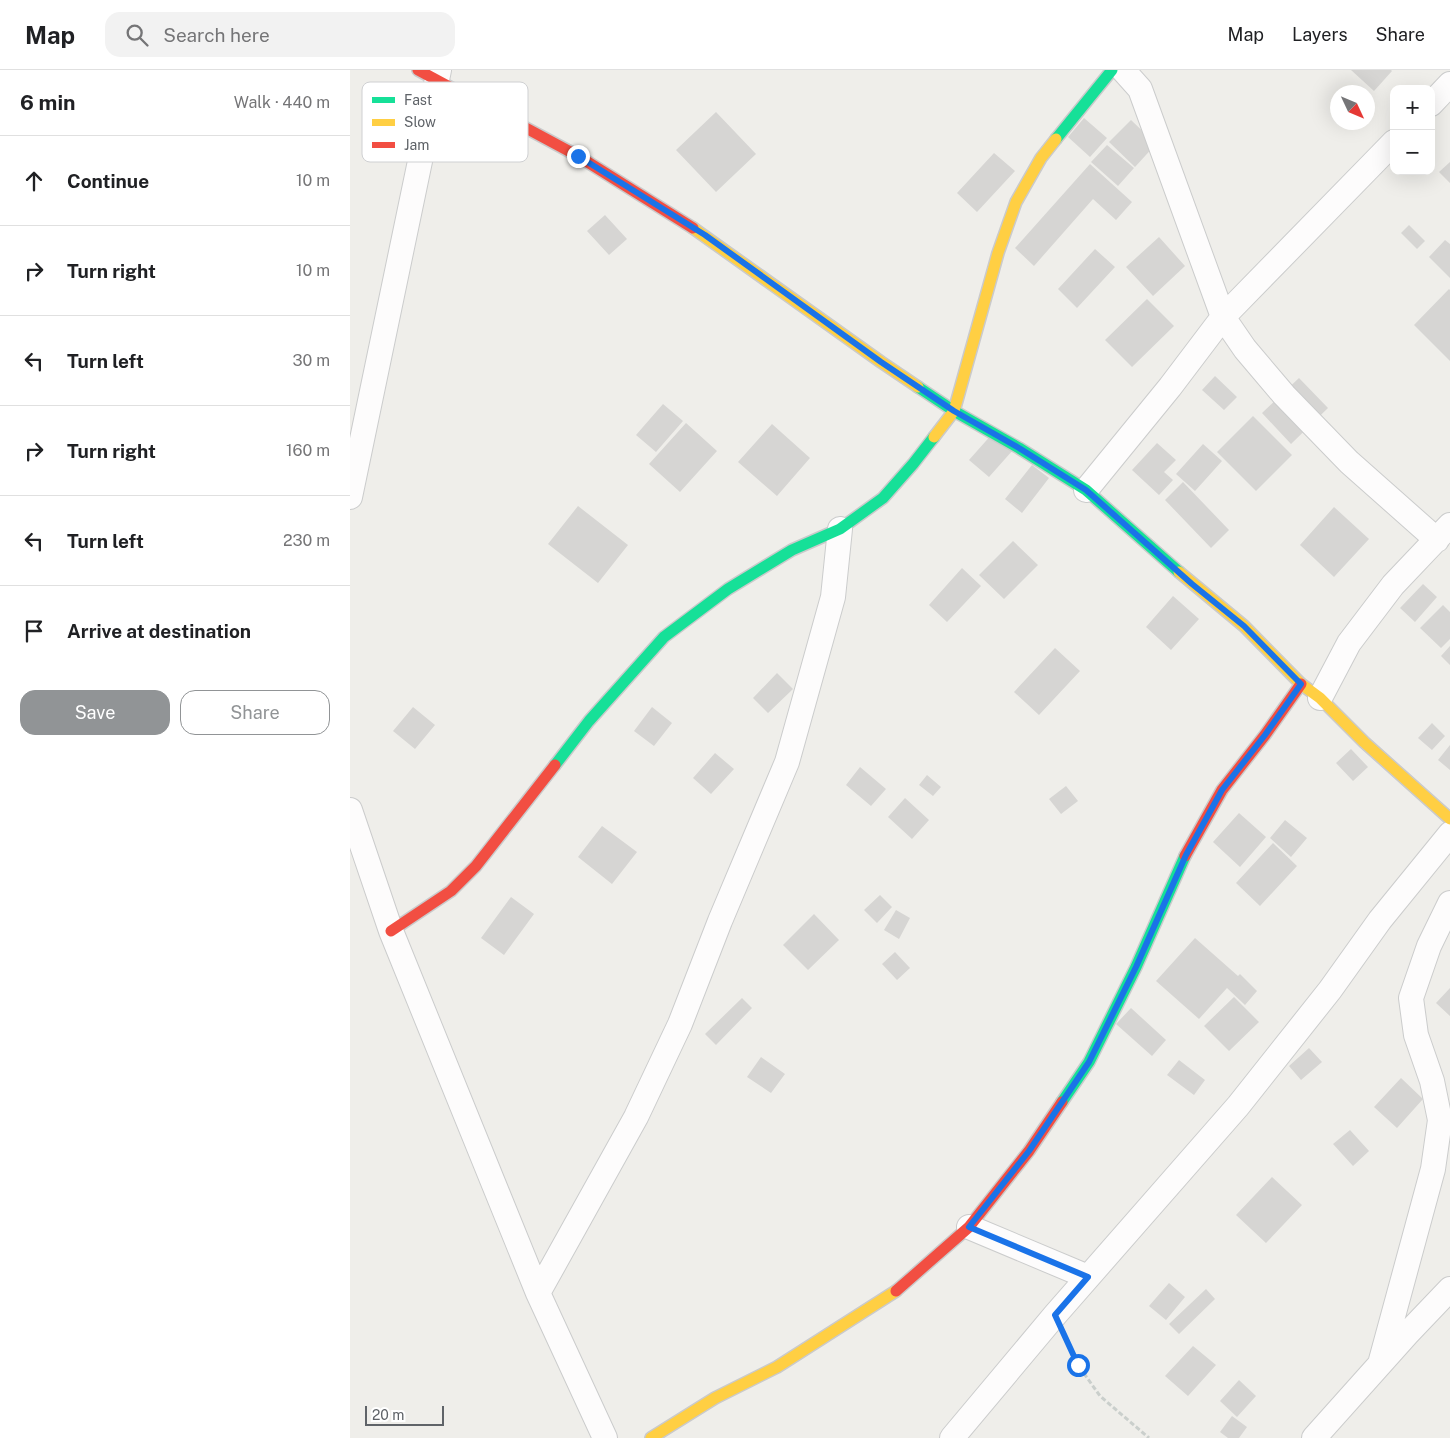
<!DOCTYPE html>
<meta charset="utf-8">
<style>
body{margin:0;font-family:"Public Sans",sans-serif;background:#f2f2f2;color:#202124}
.controls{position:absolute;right:15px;top:15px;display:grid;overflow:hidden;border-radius:10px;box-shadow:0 5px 20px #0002}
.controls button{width:45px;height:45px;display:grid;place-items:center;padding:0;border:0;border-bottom:1px solid #e0e0e0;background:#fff;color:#202124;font:25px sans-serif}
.compass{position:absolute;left:980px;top:15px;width:45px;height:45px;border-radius:50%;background:#fff;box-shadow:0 5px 20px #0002;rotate:134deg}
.scale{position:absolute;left:15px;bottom:12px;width:79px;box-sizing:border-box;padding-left:5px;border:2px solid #5f6368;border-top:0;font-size:14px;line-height:18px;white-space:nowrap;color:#5f6368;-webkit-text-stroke:4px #fff;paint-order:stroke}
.stop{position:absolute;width:15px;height:15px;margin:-11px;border:4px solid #1a73e8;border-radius:50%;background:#fff}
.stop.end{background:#1a73e8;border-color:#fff;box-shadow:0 1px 5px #0008}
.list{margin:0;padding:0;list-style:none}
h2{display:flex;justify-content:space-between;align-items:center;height:65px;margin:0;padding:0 20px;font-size:21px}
h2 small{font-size:16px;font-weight:400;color:#757577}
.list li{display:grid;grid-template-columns:32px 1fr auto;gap:15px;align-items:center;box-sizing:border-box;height:90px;padding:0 20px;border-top:1px solid #e0e0e0}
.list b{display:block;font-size:19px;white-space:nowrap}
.list em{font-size:16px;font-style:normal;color:#757577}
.actions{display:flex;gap:10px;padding:15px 20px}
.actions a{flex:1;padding:11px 0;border:1px solid #919496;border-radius:15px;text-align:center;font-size:18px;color:#919496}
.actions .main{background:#919496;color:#fff}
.icon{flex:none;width:28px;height:28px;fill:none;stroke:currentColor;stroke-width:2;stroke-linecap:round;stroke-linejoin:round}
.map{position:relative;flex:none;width:1100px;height:1368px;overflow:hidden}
header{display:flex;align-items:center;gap:30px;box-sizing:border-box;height:70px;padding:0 25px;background:#fff;border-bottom:1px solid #e0e0e0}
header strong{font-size:24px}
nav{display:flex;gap:28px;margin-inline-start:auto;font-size:18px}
.search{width:350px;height:45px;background:#f2f2f2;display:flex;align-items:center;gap:12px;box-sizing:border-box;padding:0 18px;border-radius:15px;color:#757577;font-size:19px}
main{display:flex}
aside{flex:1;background:#fff}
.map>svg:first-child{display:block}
.building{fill:#d6d5d3}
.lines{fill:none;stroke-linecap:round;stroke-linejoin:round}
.street-casing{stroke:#cbcccc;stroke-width:26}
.fast-casing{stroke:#cacacb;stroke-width:14}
.slow-casing{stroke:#cacacb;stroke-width:14}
.jam-casing{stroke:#cacacb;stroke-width:14}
.path{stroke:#cacfcc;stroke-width:3;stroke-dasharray:5 2.5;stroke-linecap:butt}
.street{stroke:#fdfcfc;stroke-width:24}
.fast{stroke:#16e098;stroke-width:11}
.slow{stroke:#ffcf43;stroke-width:11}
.jam{stroke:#f24e42;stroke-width:11}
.route{stroke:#1a73e8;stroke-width:6}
.key{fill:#fff;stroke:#cfd0d2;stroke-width:1}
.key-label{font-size:14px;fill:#5f6368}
</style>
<header>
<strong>Map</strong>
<div class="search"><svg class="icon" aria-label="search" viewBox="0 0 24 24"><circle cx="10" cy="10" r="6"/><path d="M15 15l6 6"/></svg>Search here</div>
<nav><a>Map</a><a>Layers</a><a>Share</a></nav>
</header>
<main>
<aside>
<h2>6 min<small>Walk · 440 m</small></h2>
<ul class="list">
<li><svg class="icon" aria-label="ahead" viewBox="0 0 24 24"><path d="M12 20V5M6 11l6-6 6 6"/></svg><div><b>Continue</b></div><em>10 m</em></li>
<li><svg class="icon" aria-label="right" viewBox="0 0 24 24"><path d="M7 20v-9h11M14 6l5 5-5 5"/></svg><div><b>Turn right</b></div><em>10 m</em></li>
<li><svg class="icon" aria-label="left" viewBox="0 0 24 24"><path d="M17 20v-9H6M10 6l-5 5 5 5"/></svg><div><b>Turn left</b></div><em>30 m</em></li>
<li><svg class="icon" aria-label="right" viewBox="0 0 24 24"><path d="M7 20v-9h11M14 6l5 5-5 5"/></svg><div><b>Turn right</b></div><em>160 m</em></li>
<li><svg class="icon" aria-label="left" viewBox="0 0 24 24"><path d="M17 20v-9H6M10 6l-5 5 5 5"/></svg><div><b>Turn left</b></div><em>230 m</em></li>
<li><svg class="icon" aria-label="arrive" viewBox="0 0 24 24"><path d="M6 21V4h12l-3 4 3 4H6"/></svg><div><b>Arrive at destination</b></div></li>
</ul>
<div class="actions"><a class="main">Save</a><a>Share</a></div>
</aside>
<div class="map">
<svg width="1100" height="1368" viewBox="0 0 1100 1368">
<rect width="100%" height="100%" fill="#efeeea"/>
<path class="building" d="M1001,0H1041L1042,1L1024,21Z
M366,42L406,84L366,122L326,80Z
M734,48L757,68L740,87L718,67Z
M781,50L806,74L785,97L759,72Z
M757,75L784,98L768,116L741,92Z
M644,83L665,101L627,142L607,123Z
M1100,92V113L1089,102Z
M740,94L782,132L766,150L743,129L684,196L665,178Z
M255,145L277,169L259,185L237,161Z
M1059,155L1075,171L1067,179L1051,163Z
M809,167L835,196L803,226L776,197Z
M1095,170L1100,174V208L1079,187Z
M745,179L765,197L727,238L708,219Z
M1099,219L1100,220V291L1064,255Z
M797,229L824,256L782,297L755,270Z
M865,306L887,327L874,340L852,320Z
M949,308L978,338L941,374L912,343Z
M313,334L333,351L306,382L286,365Z
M903,346L942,385L906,421L867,382Z
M336,353L367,381L330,422L299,394Z
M422,354L460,388L427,426L388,392Z
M643,363L663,380L639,407L619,390Z
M807,373L826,390L814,402L823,410L809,425L782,400Z
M853,374L872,391L845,421L826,404Z
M682,395L699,408L672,443L655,429Z
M833,412L879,460L861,478L815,430Z
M228,436L278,475L248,513L198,474Z
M984,437L1019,469L984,507L950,475Z
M663,471L688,495L654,529L629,505Z
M612,498L631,516L597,552L579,535Z
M1073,514L1087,527L1065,552L1050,538Z
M823,526L849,549L821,580L796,557Z
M1093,535L1100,542V569L1091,578L1070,558Z
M1100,576V595L1091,586Z
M705,578L730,601L689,645L664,622Z
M427,603L443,619L418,643L403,628Z
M63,637L85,655L65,679L43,661Z
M302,637L322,653L304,676L284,661Z
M1082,653L1095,666L1082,680L1068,668Z
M1100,675V700L1088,690Z
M1001,679L1018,697L1003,711L986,693Z
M365,683L384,699L361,724L343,708Z
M510,697L536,719L521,736L496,715Z
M577,705L591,717L583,726L569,715Z
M716,716L728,731L711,744L699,729Z
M555,728L579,750L562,769L538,747Z
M889,743L916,767L890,797L863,772Z
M935,750L957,768L941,787L920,768Z
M252,756L287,782L262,814L228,787Z
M923,773L947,796L910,836L886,813Z
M530,825L542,837L527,853L514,840Z
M161,827L184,844L154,885L131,868Z
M546,840L560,848L549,869L534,860Z
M464,844L489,870L458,900L433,875Z
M845,868L888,906L890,904L907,921L895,935L877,918L849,949L806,911Z
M545,882L560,898L547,910L532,894Z
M1100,918V946L1086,933Z
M884,927L909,952L879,981L854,956Z
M392,928L402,938L366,975L355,964Z
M781,938L816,970L802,986L766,954Z
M959,978L972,992L951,1010L939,996Z
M411,987L435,1004L421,1023L397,1007Z
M829,990L855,1010L844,1025L817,1005Z
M1051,1008L1073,1029L1047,1058L1024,1037Z
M1000,1060L1019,1081L1003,1096L983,1074Z
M922,1107L952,1135L916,1173L886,1145Z
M819,1213L835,1227L816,1250L799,1236Z
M856,1219L865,1229L829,1264L819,1254Z
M843,1276L866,1295L838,1326L815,1306Z
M889,1310L906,1326L887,1347L870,1331Z
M882,1346L897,1357L889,1368H878L870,1362Z"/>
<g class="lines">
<defs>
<path id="street" d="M773,0L790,19L873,247L895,279L934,325L999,392L1087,470
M1081,34L1100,14
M736,420L820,317L873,247L1044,72
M0,427L89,0
M970,628L999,573L1043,515L1100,455
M0,740L41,861L188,1223L255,1368
M619,1157L738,1207
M188,1223L286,1047L330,954L370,851L437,692L483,527L490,459
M1030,1294L1083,1099L1090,1050L1082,1011L1066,965L1061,928L1079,876L1100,833
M602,1368L705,1245L888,1036L980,920L1030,850L1100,764
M964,1368L1057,1264L1100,1219"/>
<path id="fast" d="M706,69L762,0
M568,317L604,341L669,378L736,420L829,502
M205,695L239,651L314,567L378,519L442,480L490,459L533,428L563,394L584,367
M712,1032L739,992L786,897L835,786"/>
<path id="slow" d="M343,158L531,292L568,317
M584,367L604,341L648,183L666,132L691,88L706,69
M829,502L894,556L951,614L970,628L1014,672L1100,749
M301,1368L365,1328L427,1297L546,1221"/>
<path id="jam" d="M68,0L228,86L343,158
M835,786L872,720L915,665L951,614
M41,861L101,821L126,796L205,695
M546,1221L619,1157L679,1081L712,1032"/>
</defs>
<use href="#street" class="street-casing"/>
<use href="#fast" class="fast-casing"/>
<use href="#slow" class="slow-casing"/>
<use href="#jam" class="jam-casing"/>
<path class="path" d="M717,1270L728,1295L750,1326L799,1368"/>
<use href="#street" class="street"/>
<use href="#fast" class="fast"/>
<use href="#slow" class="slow"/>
<use href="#jam" class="jam"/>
</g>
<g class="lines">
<path class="route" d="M228,86L355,165L531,292L604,341L669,378L736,420L842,514L894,556L951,614L915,665L872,720L836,785L786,897L739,992L679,1081L619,1157L738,1207L705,1245L728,1295"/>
</g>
<rect x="12" y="12" width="166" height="80" rx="8" class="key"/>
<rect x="22" y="27" width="23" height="6" fill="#16e098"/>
<rect x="22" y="49" width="23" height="7" fill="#ffcf43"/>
<rect x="22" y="72" width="23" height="6" fill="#f24e42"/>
<g class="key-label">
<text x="54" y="35">Fast</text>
<text x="54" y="57">Slow</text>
<text x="54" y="80">Jam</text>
</g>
</svg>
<div class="controls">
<button>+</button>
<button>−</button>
</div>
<svg class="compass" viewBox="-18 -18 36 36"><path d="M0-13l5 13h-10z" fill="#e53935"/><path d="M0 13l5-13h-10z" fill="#757577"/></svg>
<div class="scale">20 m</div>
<div class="stop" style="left:728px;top:1295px"></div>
<div class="stop end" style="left:228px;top:86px"></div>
</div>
</main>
